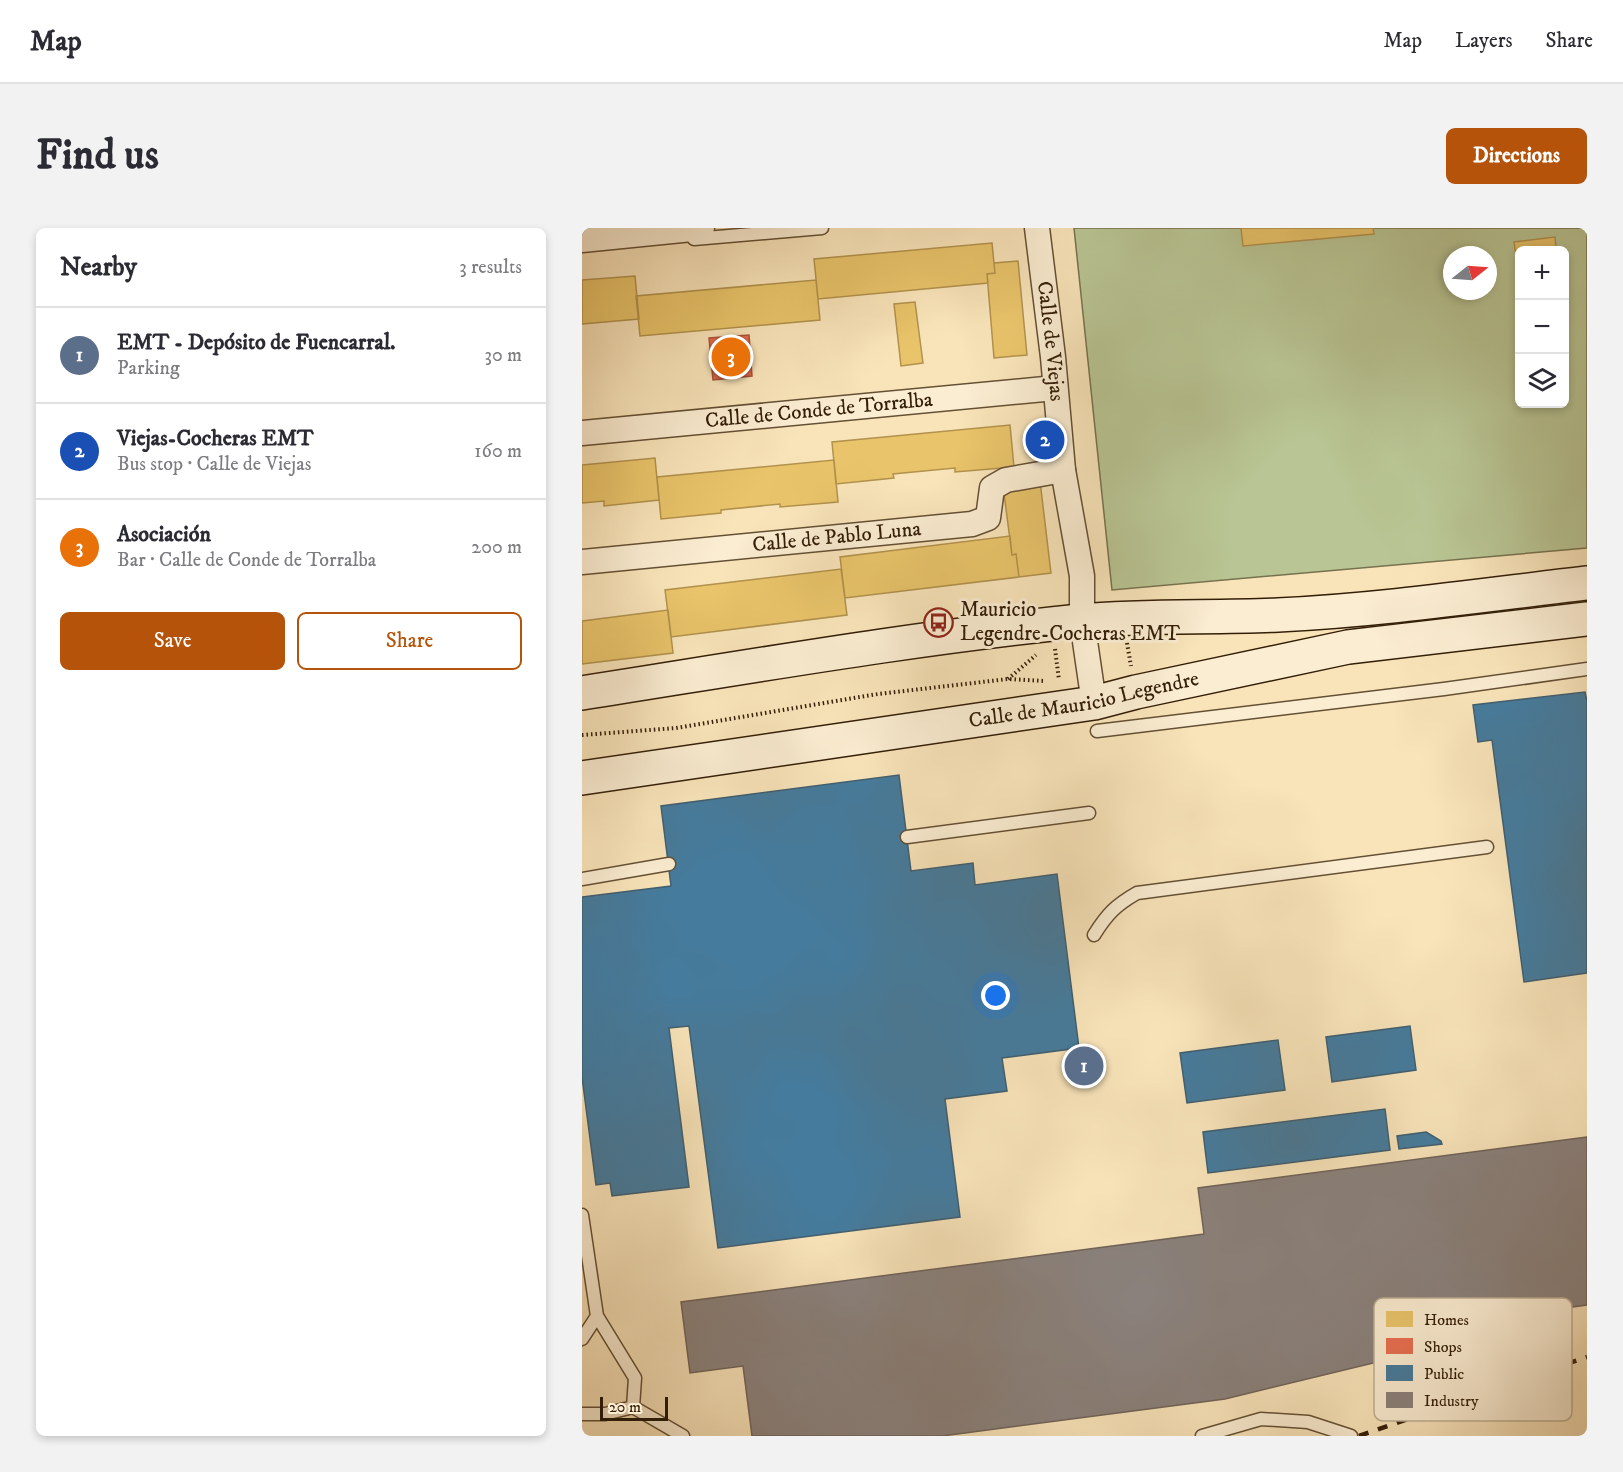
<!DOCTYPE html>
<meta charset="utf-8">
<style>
body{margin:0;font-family:"IM FELL DW Pica",serif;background:#f2f2f3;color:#2b2b33}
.controls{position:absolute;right:18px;top:18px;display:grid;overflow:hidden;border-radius:9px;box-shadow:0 3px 9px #0003}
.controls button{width:54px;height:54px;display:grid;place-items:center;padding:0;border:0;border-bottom:2px solid #e1e1e2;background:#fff;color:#2b2b33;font:30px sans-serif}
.compass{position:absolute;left:861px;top:18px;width:54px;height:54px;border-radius:50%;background:#fff;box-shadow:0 3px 9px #0003;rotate:73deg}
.scale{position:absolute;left:18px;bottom:15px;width:68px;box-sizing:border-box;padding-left:6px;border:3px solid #331e08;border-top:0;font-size:16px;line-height:21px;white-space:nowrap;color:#331e08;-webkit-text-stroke:4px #fbedd2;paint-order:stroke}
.you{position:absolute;left:414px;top:768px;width:21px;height:21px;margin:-15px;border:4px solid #fff;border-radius:50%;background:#1a73e8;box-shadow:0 0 0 9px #1a73e833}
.badge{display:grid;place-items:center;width:39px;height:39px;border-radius:50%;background:#b45309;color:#fff;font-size:20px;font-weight:700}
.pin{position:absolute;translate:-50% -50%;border:3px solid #fff;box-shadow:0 2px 6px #0006}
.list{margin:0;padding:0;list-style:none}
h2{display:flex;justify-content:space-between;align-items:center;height:78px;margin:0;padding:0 24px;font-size:26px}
h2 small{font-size:20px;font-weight:400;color:#7c7c81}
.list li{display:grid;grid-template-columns:39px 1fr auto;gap:18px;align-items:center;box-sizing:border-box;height:96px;padding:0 24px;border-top:2px solid #e1e1e2}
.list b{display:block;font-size:22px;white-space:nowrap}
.list p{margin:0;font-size:20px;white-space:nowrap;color:#7c7c81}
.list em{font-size:20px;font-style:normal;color:#7c7c81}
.actions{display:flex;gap:12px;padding:18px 24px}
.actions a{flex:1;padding:14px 0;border:2px solid #b45309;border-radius:9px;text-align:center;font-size:21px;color:#b45309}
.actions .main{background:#b45309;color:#fff}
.icon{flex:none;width:33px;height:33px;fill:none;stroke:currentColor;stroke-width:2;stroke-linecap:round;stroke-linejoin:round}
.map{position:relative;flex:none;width:1005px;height:1208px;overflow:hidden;border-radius:9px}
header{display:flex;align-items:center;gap:36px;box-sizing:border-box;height:84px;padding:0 30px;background:#fff;border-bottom:2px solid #e1e1e2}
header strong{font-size:28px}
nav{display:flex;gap:33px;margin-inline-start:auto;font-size:21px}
.intro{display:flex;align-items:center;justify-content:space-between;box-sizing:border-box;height:144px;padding:0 36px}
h1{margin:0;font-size:42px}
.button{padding:15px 27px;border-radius:9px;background:#b45309;color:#fff;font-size:21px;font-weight:700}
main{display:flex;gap:36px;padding:0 36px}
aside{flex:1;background:#fff;border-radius:9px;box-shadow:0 3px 9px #0003}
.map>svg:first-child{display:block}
.green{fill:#b9c594;stroke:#76724e;stroke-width:1.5;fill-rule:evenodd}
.homes{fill:#e9c46a;stroke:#b2924d;stroke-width:1.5}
.shops{fill:#e76f51;stroke:#b1573b;stroke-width:1.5}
.public{fill:#457b9d;stroke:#405f70;stroke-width:1.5}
.industry{fill:#8a817c;stroke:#706359;stroke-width:1.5}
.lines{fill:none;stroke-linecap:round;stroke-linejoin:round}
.lane-casing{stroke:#645034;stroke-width:15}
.street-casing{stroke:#645034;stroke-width:27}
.secondary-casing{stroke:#331e08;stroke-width:36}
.path{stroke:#331e08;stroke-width:4;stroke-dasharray:1.5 3;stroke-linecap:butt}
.lane{stroke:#fbedd2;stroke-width:12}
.street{stroke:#fbedd2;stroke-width:24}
.secondary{stroke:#fbedd2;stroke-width:33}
.rail{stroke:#331e08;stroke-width:4.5;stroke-dasharray:10 10;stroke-linecap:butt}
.labels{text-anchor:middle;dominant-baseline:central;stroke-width:6;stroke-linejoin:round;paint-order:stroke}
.street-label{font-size:21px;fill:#331e08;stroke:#fbedd2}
.poi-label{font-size:21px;fill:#331e08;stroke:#fbedd2;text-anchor:start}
.key{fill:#fbedd2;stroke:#bfaf95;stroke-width:1.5}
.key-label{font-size:16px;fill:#331e08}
</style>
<header>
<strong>Map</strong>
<nav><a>Map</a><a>Layers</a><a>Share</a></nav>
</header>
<div class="intro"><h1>Find us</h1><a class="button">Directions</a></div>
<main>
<aside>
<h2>Nearby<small>3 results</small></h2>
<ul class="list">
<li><span class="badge" style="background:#5c6f8a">1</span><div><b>EMT - Depósito de Fuencarral.</b><p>Parking</p></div><em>30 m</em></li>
<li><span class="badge" style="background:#1a4fb4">2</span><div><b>Viejas-Cocheras EMT</b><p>Bus stop · Calle de Viejas</p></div><em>160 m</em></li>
<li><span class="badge" style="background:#e8710a">3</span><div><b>Asociación</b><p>Bar · Calle de Conde de Torralba</p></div><em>200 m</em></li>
</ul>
<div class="actions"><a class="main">Save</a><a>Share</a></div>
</aside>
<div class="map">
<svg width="1005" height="1208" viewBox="0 0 1005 1208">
<rect width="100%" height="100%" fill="#f9e4ba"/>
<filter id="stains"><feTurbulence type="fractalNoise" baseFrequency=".00333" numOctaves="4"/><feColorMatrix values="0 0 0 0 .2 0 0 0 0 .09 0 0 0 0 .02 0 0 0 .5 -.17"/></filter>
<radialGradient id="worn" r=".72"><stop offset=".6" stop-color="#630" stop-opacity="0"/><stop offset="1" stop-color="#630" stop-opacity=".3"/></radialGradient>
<path class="green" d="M492,0H1005V320L530,362ZM938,22H982V176H938ZM870,27H906V63H870Z"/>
<path class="homes" d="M659,0H791L792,6L661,18Z
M973,9L974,22H938V42H936L932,14Z
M410,15L413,45L405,46L406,55L236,71L232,31Z
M436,33L445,127L412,130L405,46L413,45L412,35Z
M53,48L57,91L0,96V52Z
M234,52L238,92L58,108L54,68Z
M333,74L341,135L319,138L312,76Z
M428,197L432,239L373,244V240L311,246L312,250L254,256L250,214Z
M73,230L77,272L22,278V273L0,275V237Z
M252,232L256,274L198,279V276L139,282V285L79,291L75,249Z
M458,253L469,345L437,349L434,326L430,327L421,258Z
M428,308L430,327L434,326L437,349L263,370L258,329Z
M259,341L265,387L89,409L83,362Z
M86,382L91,425L0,436V393Z"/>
<path class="shops" d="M167,107L170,148L131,152L127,110Z"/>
<path class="public" d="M1003,464L1005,473V745L942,754L910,512L896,514L891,477Z
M317,547L329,643L391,635L393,657L475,646L497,820L420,830L425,863L363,871L378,989L136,1020L107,798L87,800L107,959L30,968L28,955L14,957L0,849V669L89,658L79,578Z
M828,798L834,842L750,854L744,809Z
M696,812L703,862L605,875L598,825Z
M803,881L808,922L626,945L621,904Z
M844,904L859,913L860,916L817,921L815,908Z"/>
<path class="industry" d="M1005,909V1077L948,1085L952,1096L643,1171L360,1208H170L161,1138L108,1145L99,1074L622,1006L616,960Z"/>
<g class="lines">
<defs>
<path id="lane" d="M112,11L240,0
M515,503L862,461L1005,441
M325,609L507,585
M0,651L87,636
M512,707C525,686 534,677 555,665L905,619
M0,987L15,1088L53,1150L51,1179L23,1186H0
M0,1111L15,1088
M51,1179L101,1208
M620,1208L679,1191L726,1194L769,1208"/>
<g id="street">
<path id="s1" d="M455,0L471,129L481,242L500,348V393L512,475"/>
<path d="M0,12L120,0"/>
<path id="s2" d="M0,205L473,160"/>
<path id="s3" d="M0,334L390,296L406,290L410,260L424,252L481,242"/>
</g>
<g id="secondary">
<path d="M0,465C166,439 331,410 498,393C564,387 630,390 696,387C800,382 902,367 1005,355"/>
<path id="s4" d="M0,550L512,475L554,464L766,419L1005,391"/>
</g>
</defs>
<use href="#lane" class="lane-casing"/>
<use href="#street" class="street-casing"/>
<use href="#secondary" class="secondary-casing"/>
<path class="path" d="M545,415L549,438
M473,421L477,452
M426,451L454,427
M0,507L94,500L296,466L426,451L462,453"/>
<use href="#lane" class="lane"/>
<use href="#street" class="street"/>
<use href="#secondary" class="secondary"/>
<path class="rail" d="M777,1208L1005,1129"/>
</g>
<defs>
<symbol id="bus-ring" viewBox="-11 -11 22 22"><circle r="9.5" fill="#fbedd2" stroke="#8f2418" stroke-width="1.5"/><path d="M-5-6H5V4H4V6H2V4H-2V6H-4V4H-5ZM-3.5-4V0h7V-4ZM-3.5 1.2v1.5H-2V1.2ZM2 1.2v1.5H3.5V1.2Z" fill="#8f2418"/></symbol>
</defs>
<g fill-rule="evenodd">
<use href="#bus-ring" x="340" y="378" width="33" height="33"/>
</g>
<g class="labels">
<g class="street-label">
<text stroke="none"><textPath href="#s1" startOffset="114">Calle de Viejas</textPath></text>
<text stroke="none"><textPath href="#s2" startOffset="238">Calle de Conde de Torralba</textPath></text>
<text stroke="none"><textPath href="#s3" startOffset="256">Calle de Pablo Luna</textPath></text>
<text stroke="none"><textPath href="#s4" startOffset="508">Calle de Mauricio Legendre</textPath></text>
</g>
<g class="poi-label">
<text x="378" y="382">Mauricio<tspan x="378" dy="24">Legendre-Cocheras EMT</tspan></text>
</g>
</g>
<rect x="792" y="1070" width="198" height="123" rx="9" class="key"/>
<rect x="804" y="1083" width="27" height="16" fill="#e9c46a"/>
<rect x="804" y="1110" width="27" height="16" fill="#e76f51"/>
<rect x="804" y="1137" width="27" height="16" fill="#457b9d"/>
<rect x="804" y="1164" width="27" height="16" fill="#8a817c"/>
<g class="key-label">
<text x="842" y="1097">Homes</text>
<text x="842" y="1124">Shops</text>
<text x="842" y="1151">Public</text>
<text x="842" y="1178">Industry</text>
</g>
<rect width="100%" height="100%" filter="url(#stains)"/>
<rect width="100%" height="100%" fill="url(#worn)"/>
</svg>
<div class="controls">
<button>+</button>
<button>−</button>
<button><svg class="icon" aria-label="layers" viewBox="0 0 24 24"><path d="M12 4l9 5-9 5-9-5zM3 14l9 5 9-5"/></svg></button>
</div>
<svg class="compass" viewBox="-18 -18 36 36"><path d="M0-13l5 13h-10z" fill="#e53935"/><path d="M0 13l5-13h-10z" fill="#7c7c81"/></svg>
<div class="scale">20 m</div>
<div class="you"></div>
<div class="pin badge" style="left:502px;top:838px;background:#5c6f8a">1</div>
<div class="pin badge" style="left:463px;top:212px;background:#1a4fb4">2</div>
<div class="pin badge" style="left:149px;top:129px;background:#e8710a">3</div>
</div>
</main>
